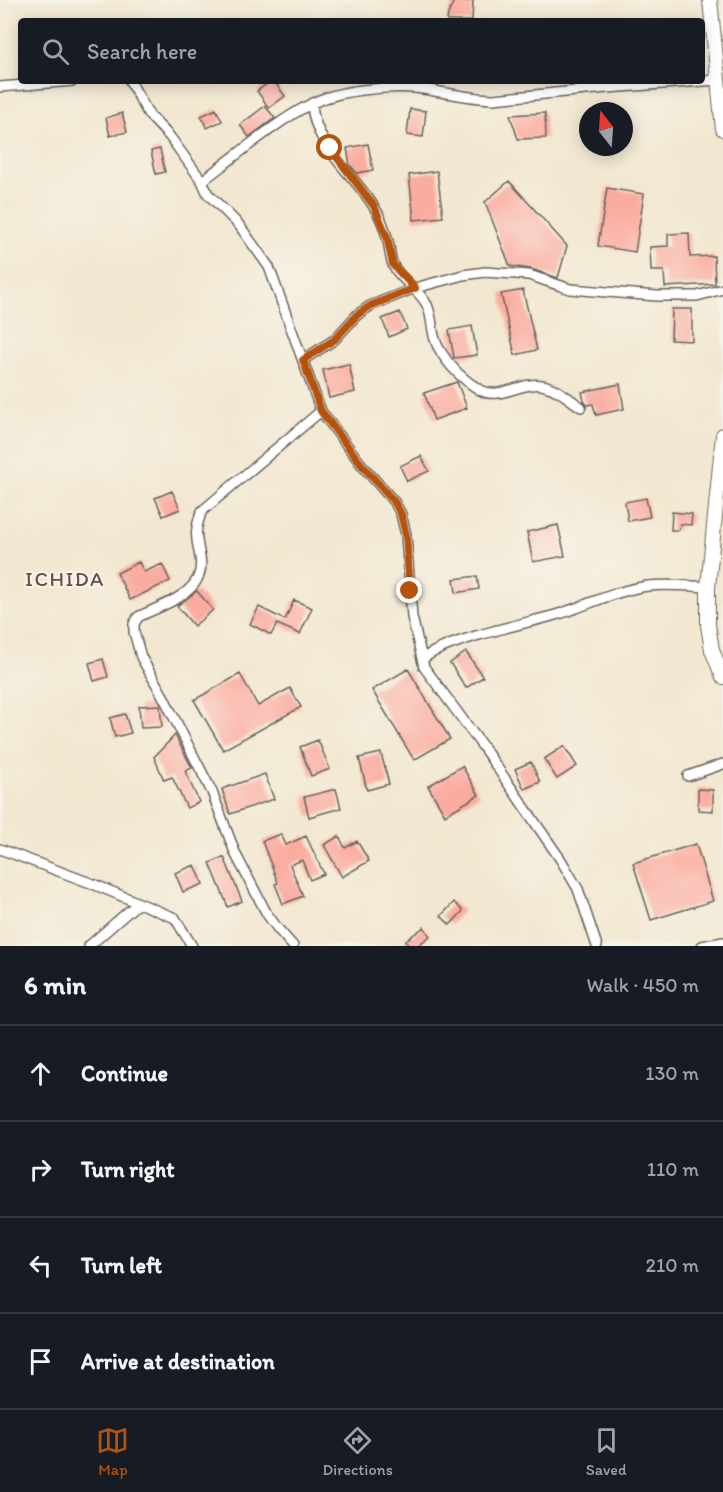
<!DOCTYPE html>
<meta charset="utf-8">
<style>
body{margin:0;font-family:Itim,sans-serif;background:#242831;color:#f1f3f6}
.compass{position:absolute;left:579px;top:102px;width:54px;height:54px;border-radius:50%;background:#171b24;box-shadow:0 3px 15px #0003;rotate:343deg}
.stop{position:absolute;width:18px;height:18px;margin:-14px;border:4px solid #b45309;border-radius:50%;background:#fff}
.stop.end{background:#b45309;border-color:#fff;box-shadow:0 2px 6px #0008}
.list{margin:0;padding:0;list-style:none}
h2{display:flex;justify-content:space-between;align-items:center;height:78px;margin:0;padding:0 24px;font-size:26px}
h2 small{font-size:20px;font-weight:400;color:#9ea1a6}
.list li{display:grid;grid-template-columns:39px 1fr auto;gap:18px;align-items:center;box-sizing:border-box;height:96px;padding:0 24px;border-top:2px solid #363941}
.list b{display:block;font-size:22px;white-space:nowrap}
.list em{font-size:20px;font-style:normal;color:#9ea1a6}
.icon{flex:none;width:33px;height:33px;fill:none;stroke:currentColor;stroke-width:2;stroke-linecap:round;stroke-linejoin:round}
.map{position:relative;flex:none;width:723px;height:946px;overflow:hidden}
.search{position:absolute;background:#171b24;box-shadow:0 3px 15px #0003;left:18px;right:18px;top:18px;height:66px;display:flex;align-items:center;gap:15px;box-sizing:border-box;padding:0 21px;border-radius:6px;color:#9ea1a6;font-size:22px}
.sheet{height:462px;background:#171b24}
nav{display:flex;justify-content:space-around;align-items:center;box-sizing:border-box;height:84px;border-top:2px solid #363941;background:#171b24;font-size:16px;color:#9ea1a6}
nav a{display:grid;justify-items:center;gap:3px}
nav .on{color:#b45309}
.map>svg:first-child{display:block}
.building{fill:#fbaca0}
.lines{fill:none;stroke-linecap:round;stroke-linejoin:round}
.minor-casing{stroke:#67635b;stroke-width:12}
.secondary-casing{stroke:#67635b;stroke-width:16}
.minor{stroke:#fff;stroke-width:9}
.secondary{stroke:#fff;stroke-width:14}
.route{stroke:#b45309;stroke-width:8}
.labels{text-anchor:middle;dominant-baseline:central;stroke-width:4.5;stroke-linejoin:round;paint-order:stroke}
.quarter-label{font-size:21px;letter-spacing:1.5px;fill:#6a4e4a;stroke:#f7f3e8}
</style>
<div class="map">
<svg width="723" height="946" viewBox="0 0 723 946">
<rect width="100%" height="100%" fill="#f7f3e8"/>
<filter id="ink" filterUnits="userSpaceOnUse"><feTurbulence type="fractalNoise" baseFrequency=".0167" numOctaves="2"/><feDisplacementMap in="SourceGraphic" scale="12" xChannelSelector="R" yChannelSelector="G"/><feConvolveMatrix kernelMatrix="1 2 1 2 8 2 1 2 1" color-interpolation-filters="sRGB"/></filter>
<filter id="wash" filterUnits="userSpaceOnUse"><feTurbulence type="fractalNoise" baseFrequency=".008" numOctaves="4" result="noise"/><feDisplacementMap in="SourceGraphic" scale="24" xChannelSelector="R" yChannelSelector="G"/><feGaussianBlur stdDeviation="1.35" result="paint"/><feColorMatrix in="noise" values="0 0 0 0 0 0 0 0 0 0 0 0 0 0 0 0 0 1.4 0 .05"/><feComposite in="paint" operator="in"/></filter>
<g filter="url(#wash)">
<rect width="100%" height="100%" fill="#f2e7d0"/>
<g id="blocks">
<path class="building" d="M454,1H473L472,21H447L448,14Z
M271,81H274L285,96L269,108L257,91Z
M265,106L275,118L249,137L240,125Z
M216,109L222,121L207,128L201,116Z
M410,109L426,111L423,137L407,135Z
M122,113L127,132L110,136L106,118Z
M545,113L546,138L518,139L510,115Z
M368,144L373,170L357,173L350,165L347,148Z
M160,149L165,172L156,174L151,151Z
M437,171L443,217L414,220L409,175Z
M509,181L567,246L558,278L531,269L510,266L485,202Z
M607,188L644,194L635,252L598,246Z
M689,233L690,257L714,256L715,284L665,287L664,271H651L650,247L668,246V234Z
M523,290L537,350L515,355L501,294Z
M672,309H692V341L671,340Z
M400,312L407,329L389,337L382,319Z
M472,326L477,355L454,358L449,330Z
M349,364L355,392L329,398L323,370Z
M457,382L467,408L434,420L424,393Z
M620,384L624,409L596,415L593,404L587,405L584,401L582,392Z
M421,456L429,471L407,481L400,466Z
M172,491L180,509L163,516L155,498Z
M646,498L650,517L628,521L625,502Z
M672,512L692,514L691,525L680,524L679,530H671Z
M558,525L565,556L533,562L527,532Z
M139,562L144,572L162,564L170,581L130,600L117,573Z
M477,576L479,589L456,593L454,579Z
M197,591L213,610L194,626L177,606Z
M294,600L312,608L300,634L277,624L271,635L250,624L259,607L285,620Z
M466,652L483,677L466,688L450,663Z
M103,659L108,677L94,681L89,663Z
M408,669L450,739L414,760L372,690Z
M240,674L258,706L290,688L301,707L223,750L194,700Z
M160,705L162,727L141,728L139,706Z
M125,714L131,733L115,737L110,718Z
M175,735L192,768L185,771L199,802L187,808L172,777L164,780L154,757Z
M318,740L330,769L311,776L300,747Z
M564,746L577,766L557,779L544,759Z
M381,753L389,784L367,790L359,758Z
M531,762L540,782L524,789L515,769Z
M462,766L479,795L445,815L428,786Z
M265,774L274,799L230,814L222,789Z
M336,789L341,808L309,817L304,797Z
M698,789L713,790V811L698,810Z
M281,834L286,845L306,836L324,874L310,880L302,860L290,865L303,896L283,904L275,884L278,883L262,841Z
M339,836L345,848L357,841L369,861L342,877L324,845Z
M696,844L713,901L651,920L633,863Z
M224,857L242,901L228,907L210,863Z
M195,865L203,884L183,892L175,873Z
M454,902L463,911L450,925L441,916Z
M424,927L430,936L417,946H409L405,941Z"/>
</g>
</g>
<g filter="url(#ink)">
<use href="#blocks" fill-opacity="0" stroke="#67635b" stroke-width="1.5"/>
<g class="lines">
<defs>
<path id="minor" d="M130,81L149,115L170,137L202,181L208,194L239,225L269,267L321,411L361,464L395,503L401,514L406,535L412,617L424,667L483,747L561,860L578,889L597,946
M0,87L73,81
M312,103C313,145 354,174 374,207C381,217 385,229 388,241C390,249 390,260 394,267C403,282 419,289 427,305C434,320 430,336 441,352C450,367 465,381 480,390C499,401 522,381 542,385C557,388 569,399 581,407
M202,181C235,157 275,122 311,104C337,90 386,86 415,88C441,91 466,98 493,99L607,88L717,80
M303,360L334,340L357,315L370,306L415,288L463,275L485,272L529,275L570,289L657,296H697L723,289
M423,659C443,640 529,623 559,614C588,605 617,590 648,586C667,584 688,586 708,587
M688,776L723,764
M0,849L93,884L175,918L192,946
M89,946L137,904
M293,946L278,929L267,914L236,855L212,792L163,696L141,657L134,632V624L138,617C164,604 207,593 200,557C196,537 194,530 202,511L321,411
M702,946L723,942"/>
<path id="secondary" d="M710,0L723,129
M723,435L708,587V625L712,650L723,677"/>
</defs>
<use href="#minor" class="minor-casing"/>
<use href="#secondary" class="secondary-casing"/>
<use href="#minor" class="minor"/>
<use href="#secondary" class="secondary"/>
</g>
</g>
<g class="lines" filter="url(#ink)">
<path class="route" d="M330,148L374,206L387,237L393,265L415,288L370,306L357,315L334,340L303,360L321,411L361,464L395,503L401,514L406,535L410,591"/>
</g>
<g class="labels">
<g class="quarter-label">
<text x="65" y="578">ICHIDA</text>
</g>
</g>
</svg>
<svg class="compass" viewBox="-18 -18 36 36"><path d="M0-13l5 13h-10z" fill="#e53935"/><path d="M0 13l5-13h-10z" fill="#9ea1a6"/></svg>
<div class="stop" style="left:330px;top:148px"></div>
<div class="stop end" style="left:410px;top:591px"></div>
<div class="search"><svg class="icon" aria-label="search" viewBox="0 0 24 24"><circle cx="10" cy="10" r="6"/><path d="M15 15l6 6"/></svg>Search here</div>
</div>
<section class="sheet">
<h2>6 min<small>Walk · 450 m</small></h2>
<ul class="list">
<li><svg class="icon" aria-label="ahead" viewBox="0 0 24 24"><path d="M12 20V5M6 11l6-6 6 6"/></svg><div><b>Continue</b></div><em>130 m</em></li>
<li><svg class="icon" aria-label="right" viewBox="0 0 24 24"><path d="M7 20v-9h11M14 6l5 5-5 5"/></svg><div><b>Turn right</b></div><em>110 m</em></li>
<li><svg class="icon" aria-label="left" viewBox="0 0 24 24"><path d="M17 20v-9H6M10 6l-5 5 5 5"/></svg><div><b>Turn left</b></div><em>210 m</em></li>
<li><svg class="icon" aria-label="arrive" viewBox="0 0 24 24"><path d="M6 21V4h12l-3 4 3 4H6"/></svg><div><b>Arrive at destination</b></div></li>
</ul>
</section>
<nav>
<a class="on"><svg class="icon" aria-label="map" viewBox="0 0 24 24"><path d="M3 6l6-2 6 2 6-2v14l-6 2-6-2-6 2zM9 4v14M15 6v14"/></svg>Map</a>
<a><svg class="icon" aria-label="directions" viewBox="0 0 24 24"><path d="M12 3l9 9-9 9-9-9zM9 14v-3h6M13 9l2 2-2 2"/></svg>Directions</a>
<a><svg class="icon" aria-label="saved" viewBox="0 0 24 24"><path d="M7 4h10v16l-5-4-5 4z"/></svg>Saved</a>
</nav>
